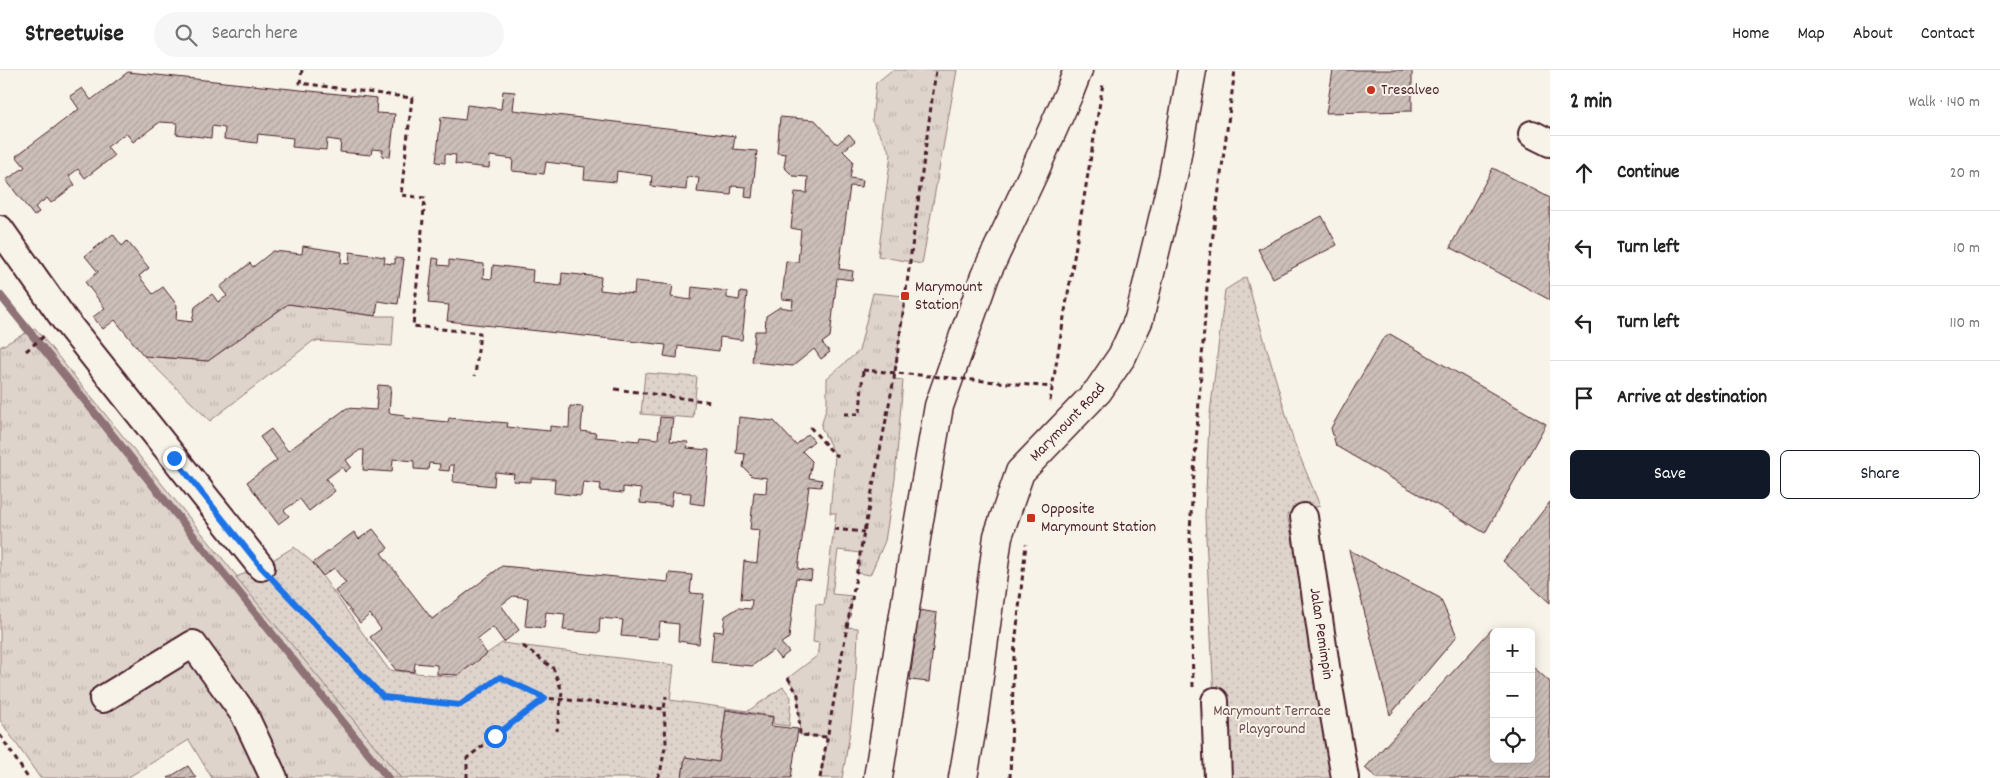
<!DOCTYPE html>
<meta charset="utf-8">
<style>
body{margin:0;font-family:Dekko,sans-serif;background:#f6f6f6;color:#222}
.controls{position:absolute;right:15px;bottom:15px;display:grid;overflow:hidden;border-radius:8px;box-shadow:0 2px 12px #0003}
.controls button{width:45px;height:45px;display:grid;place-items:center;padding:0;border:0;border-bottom:1px solid #e0e0e0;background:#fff;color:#222;font:25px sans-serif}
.stop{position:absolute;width:15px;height:15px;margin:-11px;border:4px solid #1a73e8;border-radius:50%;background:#fff}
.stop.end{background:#1a73e8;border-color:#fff;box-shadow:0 1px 5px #0008}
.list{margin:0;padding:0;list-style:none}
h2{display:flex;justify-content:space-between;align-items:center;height:65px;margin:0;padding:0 20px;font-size:21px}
h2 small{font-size:16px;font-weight:400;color:#767676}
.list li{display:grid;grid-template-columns:32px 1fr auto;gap:15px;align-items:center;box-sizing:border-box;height:75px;padding:0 20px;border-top:1px solid #e0e0e0}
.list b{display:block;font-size:19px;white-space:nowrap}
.list em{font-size:16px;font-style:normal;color:#767676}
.actions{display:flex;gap:10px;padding:15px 20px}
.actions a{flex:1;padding:11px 0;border:1px solid #111827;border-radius:8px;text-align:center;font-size:18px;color:#111827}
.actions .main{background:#111827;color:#fff}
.icon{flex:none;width:28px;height:28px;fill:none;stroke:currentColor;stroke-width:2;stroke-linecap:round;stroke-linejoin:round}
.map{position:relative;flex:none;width:1550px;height:708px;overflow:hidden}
header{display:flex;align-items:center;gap:30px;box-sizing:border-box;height:70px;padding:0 25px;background:#fff;border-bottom:1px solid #e0e0e0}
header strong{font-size:24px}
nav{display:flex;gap:28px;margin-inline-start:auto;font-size:18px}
.search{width:350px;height:45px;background:#f6f6f6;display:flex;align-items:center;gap:12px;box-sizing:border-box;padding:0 18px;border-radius:28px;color:#767676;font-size:19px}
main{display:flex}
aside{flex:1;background:#fff}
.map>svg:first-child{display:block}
.grass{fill:url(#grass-tufts);stroke:#947a7c}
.park{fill:url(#park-dots);stroke:#947a7c}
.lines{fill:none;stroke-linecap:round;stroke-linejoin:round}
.stream{stroke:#8e7275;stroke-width:8}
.building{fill:url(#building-hatch);stroke:#4a1f2b}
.minor-casing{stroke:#4a1f2b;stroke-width:30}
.major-casing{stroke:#4a1f2b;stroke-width:31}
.path{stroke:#4a1f2b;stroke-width:3;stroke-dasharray:5 4;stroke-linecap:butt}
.minor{stroke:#f7f3e8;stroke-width:26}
.major{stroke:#f7f3e8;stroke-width:28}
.path-bridge{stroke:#4a1f2b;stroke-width:3;stroke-dasharray:5 4;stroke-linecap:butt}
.route{stroke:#1a73e8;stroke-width:6}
.poi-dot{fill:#c8321e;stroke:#f7f3e8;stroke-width:2}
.labels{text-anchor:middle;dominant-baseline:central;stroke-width:4;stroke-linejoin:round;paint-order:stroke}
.poi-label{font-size:16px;fill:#4a1f2b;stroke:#f7f3e8;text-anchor:start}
.street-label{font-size:16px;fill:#4a1f2b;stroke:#f7f3e8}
.park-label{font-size:16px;fill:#6f4c53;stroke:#f7f3e8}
</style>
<header>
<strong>Streetwise</strong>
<div class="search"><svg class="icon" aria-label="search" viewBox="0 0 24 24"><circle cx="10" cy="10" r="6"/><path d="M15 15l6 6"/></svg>Search here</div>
<nav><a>Home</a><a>Map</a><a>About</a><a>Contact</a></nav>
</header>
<main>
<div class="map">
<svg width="1550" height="708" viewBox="0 0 1550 708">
<defs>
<pattern id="grass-tufts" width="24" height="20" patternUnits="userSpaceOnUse" patternTransform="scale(1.25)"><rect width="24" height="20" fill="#ded4cc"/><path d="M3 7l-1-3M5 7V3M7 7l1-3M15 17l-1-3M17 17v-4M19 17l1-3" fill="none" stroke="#c0b6af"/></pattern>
<pattern id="park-dots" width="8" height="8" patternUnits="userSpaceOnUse" patternTransform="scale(1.25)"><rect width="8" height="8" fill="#ded4cc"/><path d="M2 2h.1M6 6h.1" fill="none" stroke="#c0b6af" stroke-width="1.8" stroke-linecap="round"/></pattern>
<pattern id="building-hatch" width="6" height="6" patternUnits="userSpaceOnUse" patternTransform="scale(1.25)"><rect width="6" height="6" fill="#ccbfb9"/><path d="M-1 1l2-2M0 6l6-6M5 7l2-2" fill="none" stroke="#b1a49f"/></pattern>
</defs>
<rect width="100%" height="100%" fill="#f7f3e8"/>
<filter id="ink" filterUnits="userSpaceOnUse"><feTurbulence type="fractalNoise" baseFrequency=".02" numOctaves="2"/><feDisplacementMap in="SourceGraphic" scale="10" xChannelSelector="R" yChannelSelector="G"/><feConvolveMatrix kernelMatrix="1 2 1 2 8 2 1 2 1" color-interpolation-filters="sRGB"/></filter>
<g filter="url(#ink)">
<path class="grass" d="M892,0H957L922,194L878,186L891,84L872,51L876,13Z
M873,223L905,226L894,309L903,310L895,409L885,471L870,505L857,503L860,483L838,480L832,524L853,526L847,557L858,558C857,611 852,657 842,708H820L828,667L800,665L798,625L788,608L817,586L819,573L813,572L816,534L824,535L836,443H830L835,385L821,357L827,335V308L859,281Z
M288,234L376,246H394L392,276L313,271L210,351L144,286L208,291Z
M35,258L401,708H212L189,670L127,708H40L0,650V277Z"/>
<path class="park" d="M1246,207L1294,372L1320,436L1287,444L1342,708H1218L1205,447L1209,352L1225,220Z
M645,303L697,307L693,348L641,344Z
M294,477L313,493L389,600L453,607L502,573L674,595L670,630L748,641L783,617L791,627L789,656L773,654V646L726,639L719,692L685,687L682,708H401L236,507L261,497Z"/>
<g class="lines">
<path class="stream" d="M0,225L388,708"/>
</g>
<path class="building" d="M1333,0H1412V41L1326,43Z
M128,2L377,28L376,43L395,44L390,87L382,86L383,80L372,79L371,85L340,82L341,71L327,69L326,80L292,77L293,68L258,64L257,73L224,69L225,58L212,56L211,68L176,64L177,53L160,52L133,72L126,63L107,77L114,86L85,108L78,99L69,106L75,115L51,133L47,128L35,137L39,142L34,146L6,110L25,97L16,86L79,39L70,26L82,18L91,30Z
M503,21L515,22L513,40L735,66L733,79L757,81L752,128L745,127L746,117L732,116L731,125L697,122L699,108L687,107L686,120L651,116L652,106L617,101L616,112L584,109L585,97L546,92L544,104L512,101L513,89L490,86L489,98L455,94L456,85L445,84V93L436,92L441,47L465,50L467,35L501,39Z
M780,47L815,50L837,74L849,64L855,71L843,81L853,91L850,108L863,110L862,117L850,116L839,199L853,201L852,210L837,208L830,267L822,273L830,282L821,289L814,279L793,296L752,292L755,261H765L766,246L780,237L792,239L793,230L782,229L786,191L798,192L801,160L791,158L795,122L807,123L808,107L793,106L784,97L786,84L777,83Z
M1493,98L1550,128V230L1450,177Z
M1322,146L1337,175L1273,208L1258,179Z
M113,164L122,176L127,171L149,198L139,206L153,224L163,217L177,235L176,250L192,252L195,237L212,224L218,232L227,226L220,217L250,193L253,197L273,181L302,184L303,176L342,182L341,193L349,194L350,182L385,187L384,193L395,194V188L404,189L398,234L378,231L376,246L288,234L208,291L144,286L115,250L103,259L93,247L105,238L85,212L98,202L85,186Z
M433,188L439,189L438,195L449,196V190L484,194L483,208L492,209L493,195L533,200L532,213L561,216L562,203L601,207L600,220L634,224L635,211L673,215L671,227L691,230L692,217L727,221V228L739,230L740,222L747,223L742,270L720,267L719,281L678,276L677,288L664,286L666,275L447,251L449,235L428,233Z
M1390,264L1546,354L1485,463L1336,376L1331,358L1382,270Z
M378,315L391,316L389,343L405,345L404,348L448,352L449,348L508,353L507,357L550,361V356L569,358L570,336L583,337L581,361L596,363L595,367L639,371L640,367L658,369L660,347L673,348L670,371L688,372L687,378L709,380L704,435L690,433L691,423L673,422L671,436L640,433L641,419L623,417V423L600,421L601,414L583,412L581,426L554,423L555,409L531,408V412L513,411L514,404L495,402L494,416L453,412L454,395H450L449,401L439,400L440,394L429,393L428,400L414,399V391L393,389L392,402L363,400L364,380H360L346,390L351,397L345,402L342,397L326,409L335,421L309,441L300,429L284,440L289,446L278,454L247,412L277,390L260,367L271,359L288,381L347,338L376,340Z
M739,347L774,351L796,375L808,364L814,371L802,381L812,391L809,408L822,410L821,417L809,416L798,499L812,501L811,510L796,508L789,568L781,573L789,582L780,589L773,580L752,596L711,592L714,561L723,562L725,546L738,538L751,539L752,530L741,529L744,491L757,493L760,460L750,459L754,422L766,423L767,408L752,406L743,397L745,384L736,383Z
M1550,432V533L1503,491Z
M373,459L388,478L381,483L432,549L502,496L668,512L669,503L692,505L690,523L704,524L699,574L678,571L679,554L660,552L658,569L621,566L623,550L600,548L599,563L563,560L565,544L546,542L544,558L525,556L528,528L513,526L501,535L519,560L504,572L493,557L477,569L487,584L458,605L437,604V595L415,593L414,602L396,600L370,567L381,559L370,544L360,553L335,521L346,513L334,498L323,506L313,493L354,462L359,469Z
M1349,480L1440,528L1457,566L1390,645Z
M919,540L937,543L929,612L910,610Z
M1492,559L1495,562L1494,689H1531V595L1550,612V708H1377L1365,698Z
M726,640L773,647L771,656L798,659L791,708H682L685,687L719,692Z
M188,696L196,708H168Z"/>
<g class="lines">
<defs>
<g id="minor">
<path d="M1532,64L1550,73"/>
<path d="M0,159L64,249L261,497"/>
<path id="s1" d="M1304,447L1329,617L1345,708"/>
<path d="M103,629L193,574L244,644L274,708"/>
<path d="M1215,631L1218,708"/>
</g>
<g id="major">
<path d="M878,708L919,450L939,336L985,206L1033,104L1069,23L1078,0"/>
<path id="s2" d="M963,708L973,651L998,466L1020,402L1098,321L1122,286L1139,249L1173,107L1192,0"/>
</g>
</defs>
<use href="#minor" class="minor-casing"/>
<use href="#major" class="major-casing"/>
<path class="path" d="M302,0L300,13L412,28L401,125L425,128L413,256L480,263L475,306
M26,281L44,266
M615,319L711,332
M1050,331L1103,14
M844,344H860L863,300
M810,357L835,385L841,386
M834,459L864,462
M279,516L383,627L460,635L500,607L545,628L664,639
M523,576L553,598L562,621L557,661
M788,608L798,625L800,665L827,667
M1193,617L1190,460L1208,202L1235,0
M0,665L28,708
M467,708V688L545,628
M657,708L660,704L666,672L664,639L666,626
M820,708L864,462L894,309L936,0
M1010,708L1014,585L1026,474"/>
<use href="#minor" class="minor"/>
<use href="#major" class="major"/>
<path class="path-bridge" d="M863,300L1052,317"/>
</g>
</g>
<g class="lines" filter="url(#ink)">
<path class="route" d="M174,388L261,497L383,627L460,635L500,607L545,628L495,666"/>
</g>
<g class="poi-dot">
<circle cx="1371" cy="20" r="5"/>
<rect x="900" y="221" width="10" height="10" rx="2.5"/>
<rect x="1026" y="443" width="10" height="10" rx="2.5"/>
</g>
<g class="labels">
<g class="poi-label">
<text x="1381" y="20">Tresalveo</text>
<text x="915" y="217">Marymount<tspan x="915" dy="18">Station</tspan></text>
<text x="1041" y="439">Opposite<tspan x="1041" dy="18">Marymount Station</tspan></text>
</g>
<g class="street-label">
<text stroke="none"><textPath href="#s2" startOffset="381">Marymount Road</textPath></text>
<text stroke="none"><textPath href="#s1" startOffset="118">Jalan Pemimpin</textPath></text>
</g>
<g class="park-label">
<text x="1272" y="641">Marymount Terrace<tspan x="1272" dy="18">Playground</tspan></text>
</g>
</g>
</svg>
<div class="controls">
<button>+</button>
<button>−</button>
<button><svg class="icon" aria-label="locate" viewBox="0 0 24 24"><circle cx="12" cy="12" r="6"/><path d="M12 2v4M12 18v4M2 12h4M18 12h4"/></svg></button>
</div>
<div class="stop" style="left:495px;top:666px"></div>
<div class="stop end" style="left:174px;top:388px"></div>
</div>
<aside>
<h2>2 min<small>Walk · 140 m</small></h2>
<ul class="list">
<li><svg class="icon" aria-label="ahead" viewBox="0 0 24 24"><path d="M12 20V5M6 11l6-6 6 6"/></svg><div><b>Continue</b></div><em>20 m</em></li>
<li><svg class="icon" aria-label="left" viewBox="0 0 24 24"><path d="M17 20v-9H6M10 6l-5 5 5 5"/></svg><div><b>Turn left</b></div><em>10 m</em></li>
<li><svg class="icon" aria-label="left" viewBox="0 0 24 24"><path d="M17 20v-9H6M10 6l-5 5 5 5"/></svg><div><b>Turn left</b></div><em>110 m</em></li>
<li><svg class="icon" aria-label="arrive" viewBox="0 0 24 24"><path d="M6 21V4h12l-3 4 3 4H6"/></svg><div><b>Arrive at destination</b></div></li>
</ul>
<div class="actions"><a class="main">Save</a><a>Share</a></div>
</aside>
</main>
